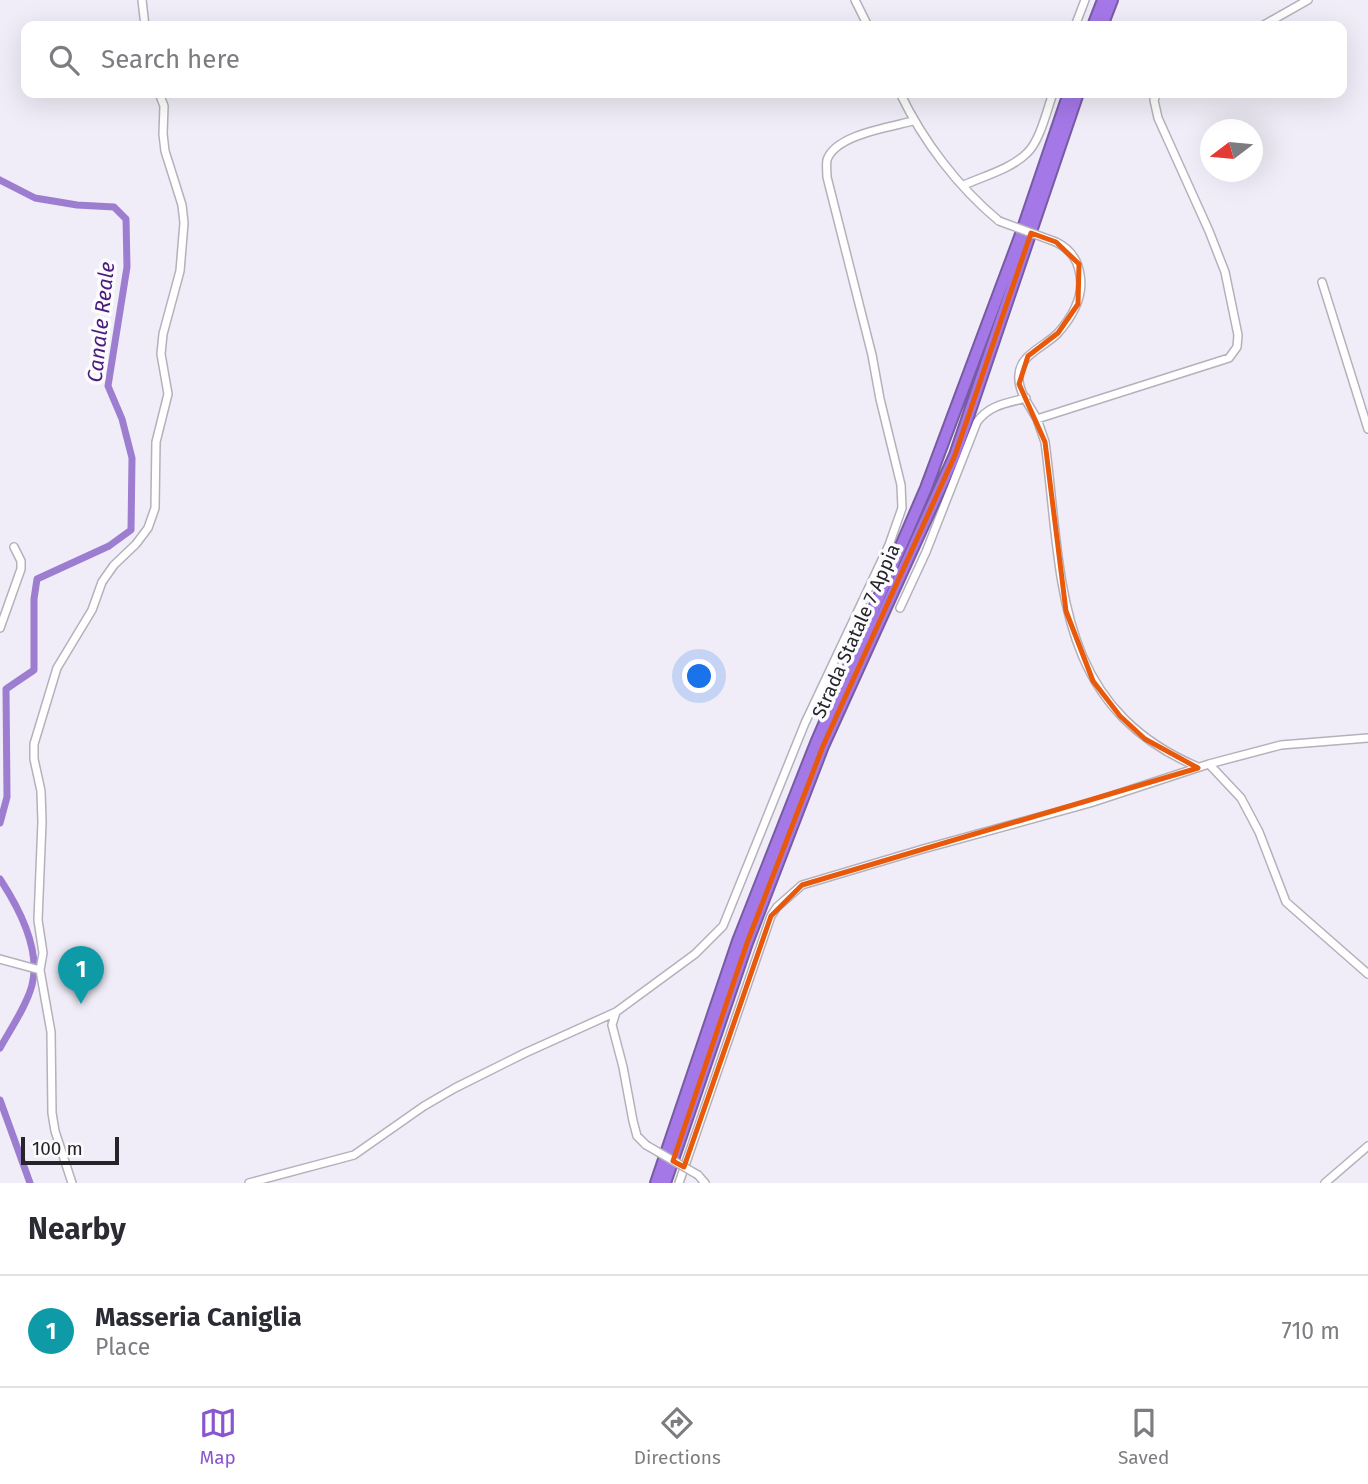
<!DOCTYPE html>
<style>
body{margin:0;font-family:"Fira Sans",sans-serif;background:#f7f7f7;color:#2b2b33}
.compass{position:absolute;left:1200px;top:119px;width:63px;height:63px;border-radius:50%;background:#fff;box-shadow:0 7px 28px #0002;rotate:254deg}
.scale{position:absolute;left:21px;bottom:18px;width:98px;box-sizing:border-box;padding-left:7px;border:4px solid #252428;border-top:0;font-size:19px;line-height:24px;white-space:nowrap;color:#252428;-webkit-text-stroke:5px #fcfcfe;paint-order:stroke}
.you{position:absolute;left:700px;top:677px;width:24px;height:24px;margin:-18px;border:5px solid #fff;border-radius:50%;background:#1a73e8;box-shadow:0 0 0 10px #1a73e833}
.badge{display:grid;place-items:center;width:46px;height:46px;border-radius:50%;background:#8a56cf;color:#fff;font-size:23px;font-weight:700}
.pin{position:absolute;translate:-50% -58px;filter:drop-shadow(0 2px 4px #0008)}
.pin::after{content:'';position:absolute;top:37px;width:24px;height:21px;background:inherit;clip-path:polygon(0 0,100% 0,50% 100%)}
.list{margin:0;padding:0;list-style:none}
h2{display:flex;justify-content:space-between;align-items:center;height:91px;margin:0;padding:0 28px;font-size:30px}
h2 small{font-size:23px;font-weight:400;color:#7c7c81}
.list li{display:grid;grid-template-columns:46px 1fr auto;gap:21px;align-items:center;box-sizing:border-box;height:112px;padding:0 28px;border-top:2px solid #e1e1e2}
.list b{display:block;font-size:26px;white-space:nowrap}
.list p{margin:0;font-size:23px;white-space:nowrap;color:#7c7c81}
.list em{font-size:23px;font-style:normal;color:#7c7c81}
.icon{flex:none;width:38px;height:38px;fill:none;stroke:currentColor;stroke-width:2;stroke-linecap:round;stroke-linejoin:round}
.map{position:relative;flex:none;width:1368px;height:1183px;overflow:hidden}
.search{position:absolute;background:#fff;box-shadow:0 7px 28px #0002;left:21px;right:21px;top:21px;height:77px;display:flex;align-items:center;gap:18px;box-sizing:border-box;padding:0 24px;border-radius:14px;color:#7c7c81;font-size:26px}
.sheet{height:203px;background:#fff}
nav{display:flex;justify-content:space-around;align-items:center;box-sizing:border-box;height:98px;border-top:2px solid #e1e1e2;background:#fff;font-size:19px;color:#7c7c81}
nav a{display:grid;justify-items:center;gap:4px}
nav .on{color:#8a56cf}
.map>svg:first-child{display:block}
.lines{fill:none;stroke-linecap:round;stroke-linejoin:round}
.canal{stroke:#9d7dd0;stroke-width:7}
.minor-casing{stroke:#b4b1bb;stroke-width:10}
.highway-casing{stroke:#785ba5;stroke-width:14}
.minor{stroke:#fff;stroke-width:7}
.highway{stroke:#a578e8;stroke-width:10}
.minor-bridge-casing{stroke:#b4b1bb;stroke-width:10;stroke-linecap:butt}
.minor-bridge{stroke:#fff;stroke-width:7}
.marked{fill:none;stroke:#e8590c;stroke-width:5;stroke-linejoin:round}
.labels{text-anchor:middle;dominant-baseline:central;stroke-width:7;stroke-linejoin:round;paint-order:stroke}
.street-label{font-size:19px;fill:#252428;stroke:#fcfcfe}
.water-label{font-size:21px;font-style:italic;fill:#4a1a7c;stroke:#fcfcfe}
</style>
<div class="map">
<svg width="1368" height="1183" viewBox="0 0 1368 1183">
<rect width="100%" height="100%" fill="#f0edf8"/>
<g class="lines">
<path class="canal" d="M0,180L35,198L77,205L114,207L126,219L127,267L108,386L122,419L132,458L131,530L109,546L37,579L34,599V670L6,689L7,797L0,823
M0,879C19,908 41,950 32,985C27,1005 10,1030 0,1048
M0,1100L30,1183"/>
<defs>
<path id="minor" d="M142,0L145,26
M855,0L868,26
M1075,26L1085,0
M1262,26L1308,0
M900,93C923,141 958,187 999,221
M964,185C984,176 1011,169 1027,153C1040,141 1047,110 1053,93
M1056,242C1070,249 1078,259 1080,275C1084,296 1072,317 1058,333C1046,346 1020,354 1019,375C1017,390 1030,406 1037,419L1229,358L1237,347L1238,335L1225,272L1209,231L1158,118L1154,100L1157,93
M1322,282L1368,429
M1037,419L1045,442C1063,576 1052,705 1198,767
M900,608L926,552L977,422C989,405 1007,403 1026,398
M0,628L21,569V561L14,547
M1209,764L1281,745L1368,738
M0,959L40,970
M646,1145L637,1136L633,1121L623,1067L612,1025L616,1012L695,954L723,926L805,723L889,545L902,508L901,485L880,399L872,355L827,177C827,172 826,165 827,160C835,135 890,127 913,121
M698,1175L705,1183
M72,1183L55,1131L52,1113L51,1032L40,970L43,953L38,920L42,822L41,791L34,759V744L57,668L92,610L102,582L114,565L136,544L148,528L155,508L156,442L168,394L161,354L163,334L180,271L184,223L182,205L165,151L163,134L164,106L159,93
M249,1183L354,1155L424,1106L455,1088L525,1053L616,1012
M679,1183L771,916L777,907L802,885L923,849L1090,803L1209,764L1241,798L1259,832L1286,902L1368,974
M1325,1183L1368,1146"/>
<path id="highway" d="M1093,26L1103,0
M1102,26L1112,0
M656,1183L738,941L816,743L926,488L1020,237L1069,93
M665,1183L747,943L823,746L955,455L1078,93"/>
</defs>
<use href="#minor" class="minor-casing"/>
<use href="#highway" class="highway-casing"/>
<use href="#minor" class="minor"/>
<use href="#highway" class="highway"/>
<defs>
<path id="minor-bridge" d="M999,221L1056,242
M646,1145L698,1175"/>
</defs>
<use href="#minor-bridge" class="minor-bridge-casing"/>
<use href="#minor-bridge" class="minor-bridge"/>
</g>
<path class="marked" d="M1031,233L1056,242L1079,264L1078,304L1058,333L1028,356L1019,384L1045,442L1066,611L1093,681L1120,716L1145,739L1198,768L802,885L771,916L684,1167L673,1161L747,943L823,746L955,455Z"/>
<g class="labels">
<g class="street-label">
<text transform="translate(856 631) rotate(-66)">Strada Statale 7 Appia</text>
</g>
<g class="water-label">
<text transform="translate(101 322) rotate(-84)">Canale Reale</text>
</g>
</g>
</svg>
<svg class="compass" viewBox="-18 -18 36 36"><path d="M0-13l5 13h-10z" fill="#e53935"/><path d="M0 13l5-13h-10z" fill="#7c7c81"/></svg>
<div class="scale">100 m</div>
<div class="you"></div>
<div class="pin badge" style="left:81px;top:1004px;background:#0f9aa8">1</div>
<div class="search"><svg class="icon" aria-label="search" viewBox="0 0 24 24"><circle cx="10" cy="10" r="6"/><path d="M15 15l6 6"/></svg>Search here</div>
</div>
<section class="sheet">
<h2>Nearby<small></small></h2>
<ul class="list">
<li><span class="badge" style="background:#0f9aa8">1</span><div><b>Masseria Caniglia</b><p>Place</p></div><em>710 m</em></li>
</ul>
</section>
<nav>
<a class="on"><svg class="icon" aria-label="map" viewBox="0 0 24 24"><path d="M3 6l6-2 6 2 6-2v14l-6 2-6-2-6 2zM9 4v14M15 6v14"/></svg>Map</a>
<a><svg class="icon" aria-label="directions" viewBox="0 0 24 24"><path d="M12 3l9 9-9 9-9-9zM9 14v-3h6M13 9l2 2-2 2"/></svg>Directions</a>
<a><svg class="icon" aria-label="saved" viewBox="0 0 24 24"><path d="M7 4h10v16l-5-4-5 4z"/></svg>Saved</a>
</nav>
